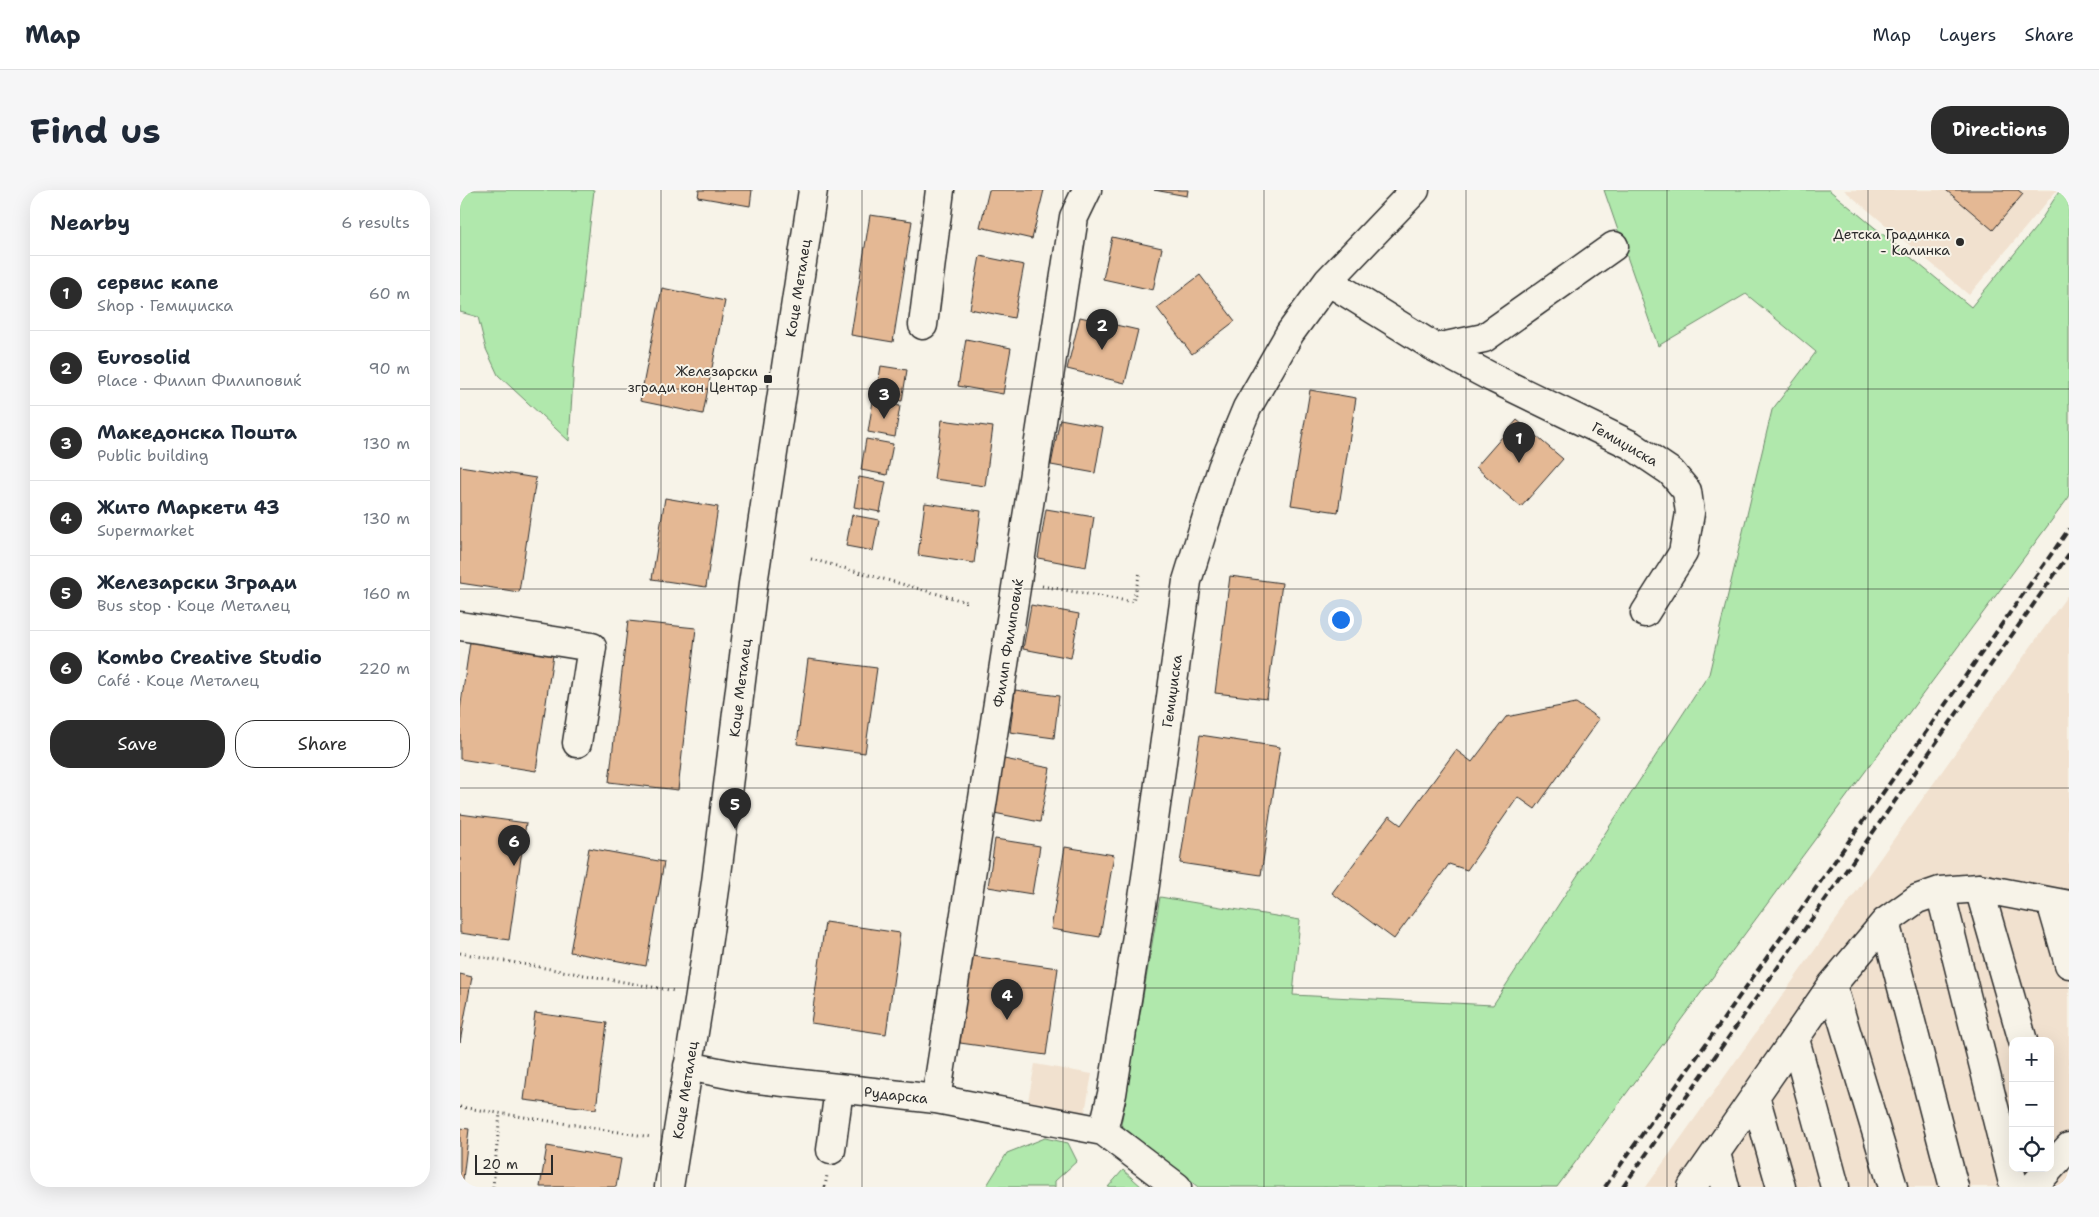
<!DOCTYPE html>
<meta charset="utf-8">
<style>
body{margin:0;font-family:"Shantell Sans",sans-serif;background:#f6f6f7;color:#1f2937}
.controls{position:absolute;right:15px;bottom:15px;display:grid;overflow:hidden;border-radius:10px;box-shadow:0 5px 20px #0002}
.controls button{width:45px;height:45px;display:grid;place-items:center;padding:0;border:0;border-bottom:1px solid #e0e1e3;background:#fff;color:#1f2937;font:25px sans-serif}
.scale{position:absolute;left:15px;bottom:12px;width:78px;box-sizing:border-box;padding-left:5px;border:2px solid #2b2b2b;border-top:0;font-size:14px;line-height:18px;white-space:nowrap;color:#2b2b2b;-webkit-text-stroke:4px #f7f3e8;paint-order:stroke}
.you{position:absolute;left:880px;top:429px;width:18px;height:18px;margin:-12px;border:4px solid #fff;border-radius:50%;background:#1a73e8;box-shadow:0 0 0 8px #1a73e833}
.badge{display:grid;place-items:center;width:32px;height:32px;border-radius:50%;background:#2b2b2b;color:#fff;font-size:16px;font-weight:700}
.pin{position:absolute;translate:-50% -41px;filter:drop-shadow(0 1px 2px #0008)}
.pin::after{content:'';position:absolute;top:26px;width:18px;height:15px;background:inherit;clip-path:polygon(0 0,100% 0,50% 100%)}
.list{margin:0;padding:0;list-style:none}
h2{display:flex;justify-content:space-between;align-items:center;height:65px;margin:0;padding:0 20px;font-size:21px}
h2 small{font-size:16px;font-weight:400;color:#747a83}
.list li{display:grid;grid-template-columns:32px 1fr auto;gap:15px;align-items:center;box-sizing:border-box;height:75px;padding:0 20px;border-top:1px solid #e0e1e3}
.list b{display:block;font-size:19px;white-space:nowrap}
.list p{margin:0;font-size:16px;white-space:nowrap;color:#747a83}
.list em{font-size:16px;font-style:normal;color:#747a83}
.actions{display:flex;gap:10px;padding:15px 20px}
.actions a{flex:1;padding:11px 0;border:1px solid #2b2b2b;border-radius:20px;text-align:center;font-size:18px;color:#2b2b2b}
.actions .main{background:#2b2b2b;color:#fff}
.icon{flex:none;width:28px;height:28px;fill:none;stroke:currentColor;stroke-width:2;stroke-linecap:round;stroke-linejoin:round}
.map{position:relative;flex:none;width:1609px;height:997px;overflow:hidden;border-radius:20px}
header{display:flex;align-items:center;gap:30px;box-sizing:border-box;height:70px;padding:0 25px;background:#fff;border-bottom:1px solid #e0e1e3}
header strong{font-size:24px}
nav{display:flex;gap:28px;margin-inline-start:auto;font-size:18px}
.intro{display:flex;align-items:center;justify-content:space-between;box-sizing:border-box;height:120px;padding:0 30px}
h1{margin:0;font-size:35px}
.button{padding:12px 22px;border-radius:20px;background:#2b2b2b;color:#fff;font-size:18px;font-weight:700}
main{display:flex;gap:30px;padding:0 30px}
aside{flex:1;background:#fff;border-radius:20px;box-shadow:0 5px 20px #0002}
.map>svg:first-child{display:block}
.built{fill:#f1e1cf;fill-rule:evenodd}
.green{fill:#b0e8ac;stroke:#6e8a6c}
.building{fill:#e4b894;stroke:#2b2b2b}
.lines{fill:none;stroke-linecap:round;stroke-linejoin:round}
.minor-casing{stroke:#2b2b2b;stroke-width:31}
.path{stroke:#2b2b2b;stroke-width:3;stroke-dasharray:1 4;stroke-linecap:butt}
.minor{stroke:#f7f3e8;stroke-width:28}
.rail{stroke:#2b2b2b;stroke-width:4;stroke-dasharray:8 4;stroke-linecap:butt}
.grid{fill:none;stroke:#2b2b2b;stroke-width:1;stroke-opacity:0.55}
.poi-dot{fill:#2b2b2b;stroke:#f7f3e8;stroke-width:2}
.labels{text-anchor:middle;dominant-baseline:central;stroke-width:4;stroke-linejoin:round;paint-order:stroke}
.poi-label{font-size:14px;fill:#2b2b2b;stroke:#f7f3e8;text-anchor:end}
.street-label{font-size:14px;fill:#2b2b2b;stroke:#f7f3e8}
</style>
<header>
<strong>Map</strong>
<nav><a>Map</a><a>Layers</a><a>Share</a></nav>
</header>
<div class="intro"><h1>Find us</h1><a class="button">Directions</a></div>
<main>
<aside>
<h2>Nearby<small>6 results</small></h2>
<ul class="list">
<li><span class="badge">1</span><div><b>сервис капе</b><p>Shop · Гемиџиска</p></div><em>60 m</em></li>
<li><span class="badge">2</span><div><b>Eurosolid</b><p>Place · Филип Филиповиќ</p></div><em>90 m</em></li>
<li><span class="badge">3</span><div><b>Македонска Пошта</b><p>Public building</p></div><em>130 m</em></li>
<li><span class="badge">4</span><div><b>Жито Маркети 43</b><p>Supermarket</p></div><em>130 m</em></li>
<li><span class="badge">5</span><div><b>Железарски Згради</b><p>Bus stop · Коце Металец</p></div><em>160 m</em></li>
<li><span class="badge">6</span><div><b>Kombo Creative Studio</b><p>Café · Коце Металец</p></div><em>220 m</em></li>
</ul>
<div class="actions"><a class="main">Save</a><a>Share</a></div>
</aside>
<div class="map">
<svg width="1609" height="997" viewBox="0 0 1609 997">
<rect width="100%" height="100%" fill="#f7f3e8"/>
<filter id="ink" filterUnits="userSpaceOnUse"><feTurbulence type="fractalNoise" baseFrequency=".02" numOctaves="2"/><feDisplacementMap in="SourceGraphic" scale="10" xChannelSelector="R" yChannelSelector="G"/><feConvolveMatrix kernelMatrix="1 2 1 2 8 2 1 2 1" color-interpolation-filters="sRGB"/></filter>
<g filter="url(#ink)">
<path class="built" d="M1384,0H1597L1509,105Z
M1609,403V997H1186ZM1553,851H1590V978H1553Z
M575,874L632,884L625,922L568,911Z"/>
<path class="green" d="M0,0H134L114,174L109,251L38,185L26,159L18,127L0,122Z
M1144,0H1369L1511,117L1577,36L1600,0H1609V307L1097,997H738L661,935L700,707L840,730L833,805L1033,815L1249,484L1312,220L1356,162L1286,104L1198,156Z
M585,948L608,953L617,971L595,991V997H526L547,963Z
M663,980L682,997H648Z"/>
<path class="building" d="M239,0H292L290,16L238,7Z
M529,0H584L572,49L520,37Z
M694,0H728L727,6Z
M1486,0H1558L1563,4L1533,40Z
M410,25L452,31L433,152L391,145Z
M652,47L702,58L693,100L643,89Z
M520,66L564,75L554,128L510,119Z
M740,85L775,131L732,164L697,118Z
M202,98L265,111L243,224L180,211Z
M620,127L678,140L665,193L607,179Z
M506,149L551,158L543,204L498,196Z
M421,176L447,180L442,211L416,206Z
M850,200L896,208L878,322L831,315Z
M413,211L440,216L435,247L408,242Z
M600,229L643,237L635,283L591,275Z
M482,230L533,237L525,296L474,289Z
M1057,230L1103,269L1061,317L1016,277Z
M406,249L433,254L427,285L401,280Z
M0,276L76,288L59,402L0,393Z
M399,287L426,292L420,322L394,317Z
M205,308L258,317L246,397L192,389Z
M465,313L521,321L514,373L458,365Z
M586,319L634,327L626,377L578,368Z
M392,325L419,330L413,361L386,356Z
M770,386L822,393L807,509L755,503Z
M571,415L619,424L611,468L563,459Z
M168,431L236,438L218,600L149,592Z
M10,452L93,465L76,581L0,569V520Z
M348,469L417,478L405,563L337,554Z
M555,500L599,506L594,548L550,542Z
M1116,513L1139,529L1075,619L1058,607L1007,680L989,674L934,749L872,703L929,626L941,635L996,560L1012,572L1046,527Z
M740,545L820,557L801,685L720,673Z
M544,569L590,578L580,632L534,623Z
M0,624L66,633L49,750L0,743Z
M535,649L580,656L572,704L528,697Z
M605,657L654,665L640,747L591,739Z
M129,658L204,672L186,776L110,762Z
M365,732L440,743L426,844L351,833Z
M512,766L598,778L586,865L500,853Z
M0,784L12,787L0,852Z
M75,823L147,833L136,919L64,910Z
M0,938L9,939L2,997H0Z
M87,956L161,969L156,997H80Z"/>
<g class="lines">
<defs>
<path id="minor" d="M868,91L976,158L1024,148L1154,56
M463,135L480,0
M976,158L1035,189L1171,255L1211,282L1227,301L1230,323L1223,363L1185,423
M0,436L132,457L117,553
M1519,698L1563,851
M1480,701L1554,997
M1591,712L1609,774
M1425,732L1494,997
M1372,795L1433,997
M1335,849L1375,997
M228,876L288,888L476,909L643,941L717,997
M1295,906L1321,997
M476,909L614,27L627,0
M643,941L652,904L685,695L727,391L762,278L787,218L830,143L868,91L955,0
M371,960L379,899
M1256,963L1265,997
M209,997L240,805L256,692L293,394L353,0
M1232,997L1372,795L1425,732L1457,709L1480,701L1519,698L1609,715
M1573,997L1609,957"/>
</defs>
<use href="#minor" class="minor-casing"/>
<path class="path" d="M351,369L507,412
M582,396L673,412L680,382
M0,763L215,801
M0,917L191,947
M33,997L40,923
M365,997L367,985"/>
<use href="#minor" class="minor"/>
<path class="rail" d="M1145,997L1609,339
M1163,997L1609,364"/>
</g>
</g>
<path class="grid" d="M201,0V997M402,0V997M603,0V997M804,0V997M1006,0V997M1207,0V997M1408,0V997M0,199H1609M0,399H1609M0,598H1609M0,798H1609"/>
<g class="poi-dot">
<circle cx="1500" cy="52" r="5"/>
<rect x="303" y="184" width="10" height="10" rx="2.5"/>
</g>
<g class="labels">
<g class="poi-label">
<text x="1490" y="44">Детска Градинка<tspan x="1490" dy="16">- Калинка</tspan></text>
<text x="298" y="181">Железарски<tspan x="298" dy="16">згради кон Центар</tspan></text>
</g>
<g class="street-label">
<text transform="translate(338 98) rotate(-81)">Коце Металец</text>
<text transform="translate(1165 254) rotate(30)">Гемиџиска</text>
<text transform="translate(548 453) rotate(-81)">Филип Филиповиќ</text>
<text transform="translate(280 498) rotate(-83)">Коце Металец</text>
<text transform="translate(712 501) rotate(-82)">Гемиџиска</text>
<text transform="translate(225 900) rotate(-81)">Коце Металец</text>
<text transform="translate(436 905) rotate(6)">Рударска</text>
</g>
</g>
</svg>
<div class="controls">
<button>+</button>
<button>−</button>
<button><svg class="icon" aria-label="locate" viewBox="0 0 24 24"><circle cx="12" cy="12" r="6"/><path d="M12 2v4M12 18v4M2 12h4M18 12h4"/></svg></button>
</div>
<div class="scale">20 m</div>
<div class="you"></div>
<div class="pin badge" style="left:1059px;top:273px">1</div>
<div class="pin badge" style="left:642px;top:160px">2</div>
<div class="pin badge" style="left:424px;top:229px">3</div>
<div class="pin badge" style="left:547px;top:830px">4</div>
<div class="pin badge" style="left:275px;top:639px">5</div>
<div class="pin badge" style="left:54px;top:676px">6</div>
</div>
</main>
